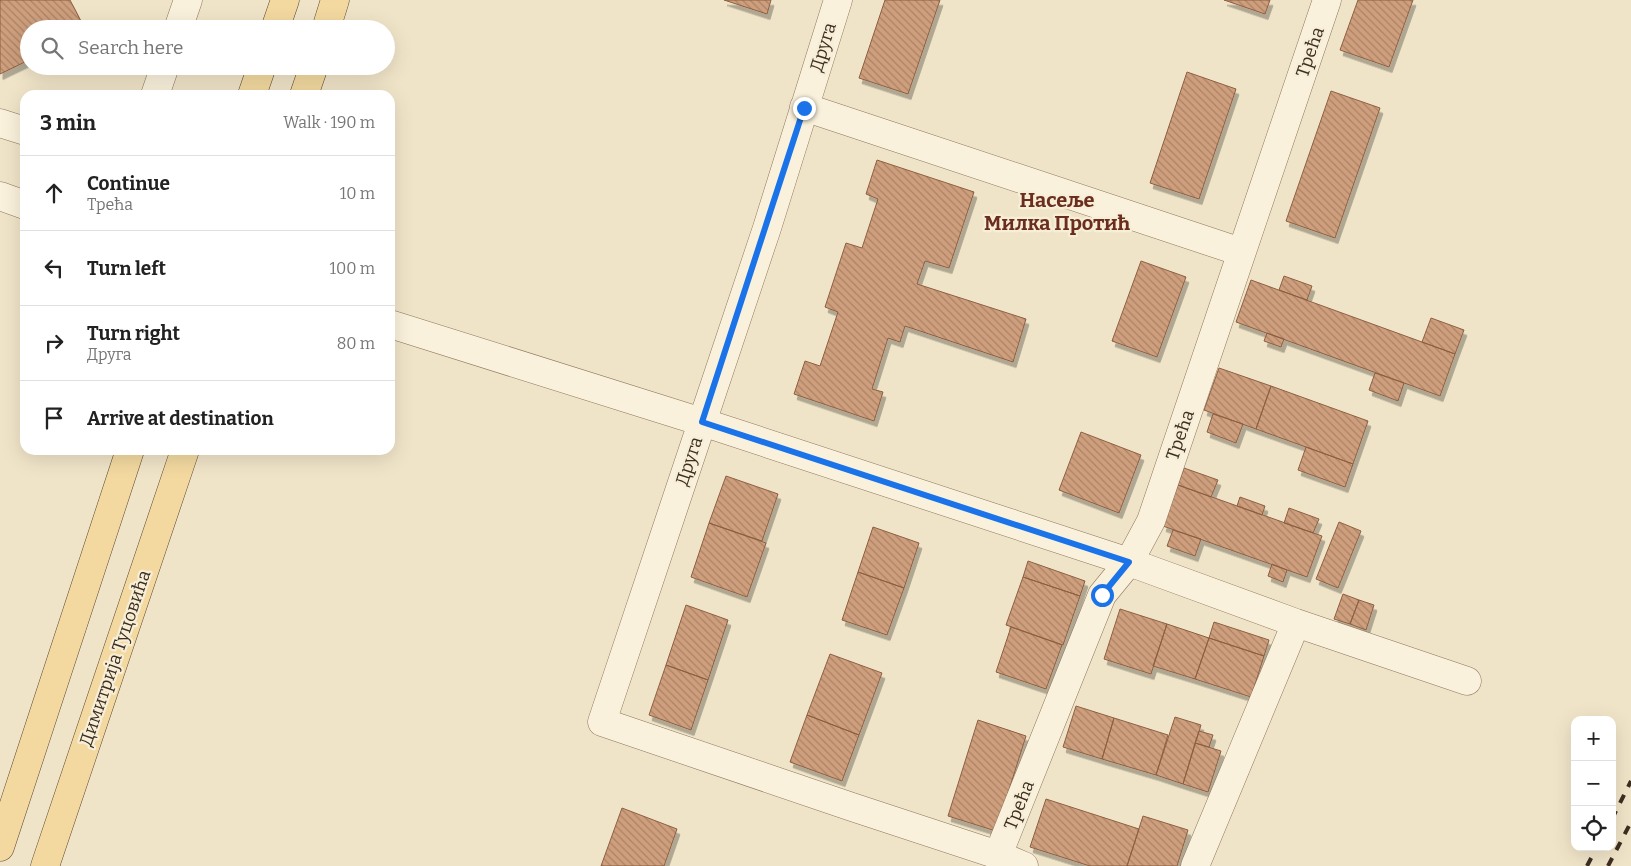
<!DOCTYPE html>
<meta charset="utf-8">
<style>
body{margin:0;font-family:Bitter,serif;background:#f2f2f2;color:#222}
.controls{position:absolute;right:15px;bottom:15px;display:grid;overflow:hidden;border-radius:10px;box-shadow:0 5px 20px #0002}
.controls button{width:45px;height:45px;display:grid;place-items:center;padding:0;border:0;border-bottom:1px solid #e0e0e0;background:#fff;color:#222;font:25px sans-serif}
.stop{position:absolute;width:15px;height:15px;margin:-11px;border:4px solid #1a73e8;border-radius:50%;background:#fff}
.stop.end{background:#1a73e8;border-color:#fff;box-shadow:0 1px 5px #0008}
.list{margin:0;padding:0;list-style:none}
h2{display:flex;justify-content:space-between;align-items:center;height:65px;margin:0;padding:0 20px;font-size:21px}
h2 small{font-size:16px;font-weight:400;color:#767676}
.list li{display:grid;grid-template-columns:32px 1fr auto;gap:15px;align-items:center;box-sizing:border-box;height:75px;padding:0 20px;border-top:1px solid #e0e0e0}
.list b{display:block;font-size:19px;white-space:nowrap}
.list p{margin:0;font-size:16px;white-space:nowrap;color:#767676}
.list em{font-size:16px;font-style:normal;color:#767676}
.icon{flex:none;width:28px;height:28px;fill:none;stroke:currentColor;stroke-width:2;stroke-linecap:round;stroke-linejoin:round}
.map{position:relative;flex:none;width:1631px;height:866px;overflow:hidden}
.search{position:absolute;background:#fff;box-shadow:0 5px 20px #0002;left:20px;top:20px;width:375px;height:55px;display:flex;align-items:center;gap:12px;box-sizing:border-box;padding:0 18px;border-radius:28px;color:#767676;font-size:19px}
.panel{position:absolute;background:#fff;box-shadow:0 5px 20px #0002;left:20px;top:90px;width:375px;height:365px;border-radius:15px}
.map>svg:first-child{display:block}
.building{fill:url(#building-back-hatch);stroke:#8d5f41;filter:url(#shadow)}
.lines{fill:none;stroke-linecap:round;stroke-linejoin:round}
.minor-casing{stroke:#8d765c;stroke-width:29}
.major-casing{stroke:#5b4430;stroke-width:29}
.minor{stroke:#faf1dc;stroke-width:28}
.major{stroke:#f3d9a0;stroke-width:28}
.rail{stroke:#3d2e20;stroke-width:4;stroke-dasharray:9 9;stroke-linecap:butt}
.route{stroke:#1a73e8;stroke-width:6}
.labels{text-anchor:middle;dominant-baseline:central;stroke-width:4.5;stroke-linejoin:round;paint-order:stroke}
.street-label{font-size:18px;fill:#3d2e20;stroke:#f7eed8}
.quarter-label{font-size:20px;font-weight:bold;fill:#6b2e1e;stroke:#f7eed8}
</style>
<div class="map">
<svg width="1631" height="866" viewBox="0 0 1631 866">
<defs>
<pattern id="building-back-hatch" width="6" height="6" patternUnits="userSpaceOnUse" patternTransform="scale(1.25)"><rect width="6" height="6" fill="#cf9f7d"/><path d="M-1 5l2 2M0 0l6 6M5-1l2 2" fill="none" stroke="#a98266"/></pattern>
<filter id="shadow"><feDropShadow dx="3" dy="5.5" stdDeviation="0" flood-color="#0004"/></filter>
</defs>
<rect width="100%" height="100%" fill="#f0e4c8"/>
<path class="building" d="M0,0H70L85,29H29V60L0,74Z
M724,0H771L767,14Z
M885,0H940L908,94L859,78Z
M1224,0H1270L1265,14Z
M1358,0H1413L1389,67L1340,50Z
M1187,72L1236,89L1199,199L1150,183Z
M1331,91L1380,108L1335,238L1286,221Z
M877,160L974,192L949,268L925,261L917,284L1026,319L1013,362L905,326L900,342L888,338L872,389L883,392L874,421L794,394L805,361L820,366L838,312L825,307L846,243L862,248L878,199L866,194Z
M1141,261L1186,277L1157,357L1112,341Z
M1284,276L1312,286L1307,300L1279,290Z
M1251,280L1455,354L1440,396L1236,322Z
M1431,318L1464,330L1455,354L1422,342Z
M1267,333L1284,339L1281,347L1264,341Z
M1219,368L1271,386L1256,429L1204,410Z
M1375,373L1404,383L1398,401L1369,390Z
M1271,386L1368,421L1353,464L1256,429Z
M1213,414L1243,424L1236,443L1207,432Z
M1081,432L1141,455L1119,513L1059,490Z
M1306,447L1353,464L1345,487L1298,470Z
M1184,468L1218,480L1211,497L1178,485Z
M726,476L778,494L762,541L709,523Z
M1178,485L1322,536L1307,577L1163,526Z
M1240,497L1265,506L1262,515L1237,506Z
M1289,508L1319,519L1313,533L1284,523Z
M1339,522L1361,531L1338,588L1316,579Z
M709,523L766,543L747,597L691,577Z
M873,527L919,543L904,588L858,572Z
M1173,530L1201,539L1195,556L1167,546Z
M1028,561L1085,581L1080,596L1023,577Z
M1272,564L1287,570L1283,582L1268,576Z
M858,572L904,588L887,635L842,620Z
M1023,577L1080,596L1063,645L1006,625Z
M1343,594L1359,600L1350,624L1334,619Z
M1359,600L1374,605L1366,630L1350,624Z
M686,605L728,620L708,680L666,665Z
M1120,609L1167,624L1151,674L1104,659Z
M1214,622L1269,640L1264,656L1209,638Z
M1167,624L1209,638L1195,679L1153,666Z
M1011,627L1062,645L1046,689L996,672Z
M1209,638L1264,656L1251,697L1195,679Z
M830,654L882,673L859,735L807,715Z
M666,665L708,680L691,730L649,715Z
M1076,706L1114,718L1102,759L1063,747Z
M807,715L859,735L842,781L790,762Z
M1175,717L1201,725L1183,784L1156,775Z
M1114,718L1168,735L1156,775L1102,759Z
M978,720L1026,736L996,831L948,816Z
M1199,731L1213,735L1209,747L1195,743Z
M1195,743L1221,751L1208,792L1183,784Z
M1046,799L1139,829L1127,866H1090L1030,847Z
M622,808L677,829L664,866H601Z
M1143,816L1188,830L1177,866H1127Z"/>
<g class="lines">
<defs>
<path id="minor" d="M838,0L767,228L602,722L852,807L998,855L1024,866
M178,29L188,0
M155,95L165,66
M804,107L1241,252
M0,123L25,131
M0,196L25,205
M390,324L702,422L1129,562L1296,623L1467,681
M998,855L1102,595L1129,562L1151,521L1327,0
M1195,866L1296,623"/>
<path id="major" d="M275,29L285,0
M326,29L335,0
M252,95L262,66
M304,95L314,66
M0,847L130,450
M45,866L185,450"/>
</defs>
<use href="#minor" class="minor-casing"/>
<use href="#major" class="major-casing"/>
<use href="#minor" class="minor"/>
<use href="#major" class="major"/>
<path class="rail" d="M1612,819L1631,781
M1587,866L1597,847
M1608,866L1631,822"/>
</g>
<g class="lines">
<path class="route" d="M804,108L702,422L1129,562L1102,595"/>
</g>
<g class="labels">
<g class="street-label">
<text transform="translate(823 47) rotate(-73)">Друга</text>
<text transform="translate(1310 52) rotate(-71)">Трећа</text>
<text transform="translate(1180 435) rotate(-71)">Трећа</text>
<text transform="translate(689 461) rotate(-72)">Друга</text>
<text transform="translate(115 658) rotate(-71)">Димитрија Туцовића</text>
<text transform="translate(1019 805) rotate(-68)">Трећа</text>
</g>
<g class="quarter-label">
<text x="1057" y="200">Насеље<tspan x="1057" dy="23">Милка Протић</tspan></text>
</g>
</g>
</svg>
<div class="controls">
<button>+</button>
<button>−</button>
<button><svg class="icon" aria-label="locate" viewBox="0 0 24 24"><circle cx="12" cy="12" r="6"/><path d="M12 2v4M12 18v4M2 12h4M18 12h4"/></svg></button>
</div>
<div class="stop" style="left:1102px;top:595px"></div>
<div class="stop end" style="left:804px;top:108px"></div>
<div class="search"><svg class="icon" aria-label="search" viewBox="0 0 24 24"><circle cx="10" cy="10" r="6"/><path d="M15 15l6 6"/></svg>Search here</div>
<section class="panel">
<h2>3 min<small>Walk · 190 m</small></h2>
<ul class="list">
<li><svg class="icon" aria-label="ahead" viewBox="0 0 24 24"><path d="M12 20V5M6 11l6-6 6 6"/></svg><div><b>Continue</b><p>Трећа</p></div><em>10 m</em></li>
<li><svg class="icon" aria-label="left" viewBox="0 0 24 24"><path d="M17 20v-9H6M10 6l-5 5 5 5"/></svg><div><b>Turn left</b></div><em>100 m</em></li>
<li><svg class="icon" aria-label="right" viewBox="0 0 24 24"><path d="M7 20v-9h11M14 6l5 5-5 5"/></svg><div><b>Turn right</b><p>Друга</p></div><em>80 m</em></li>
<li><svg class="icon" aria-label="arrive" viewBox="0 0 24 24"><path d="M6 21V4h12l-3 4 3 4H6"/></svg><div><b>Arrive at destination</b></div></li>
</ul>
</section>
</div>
